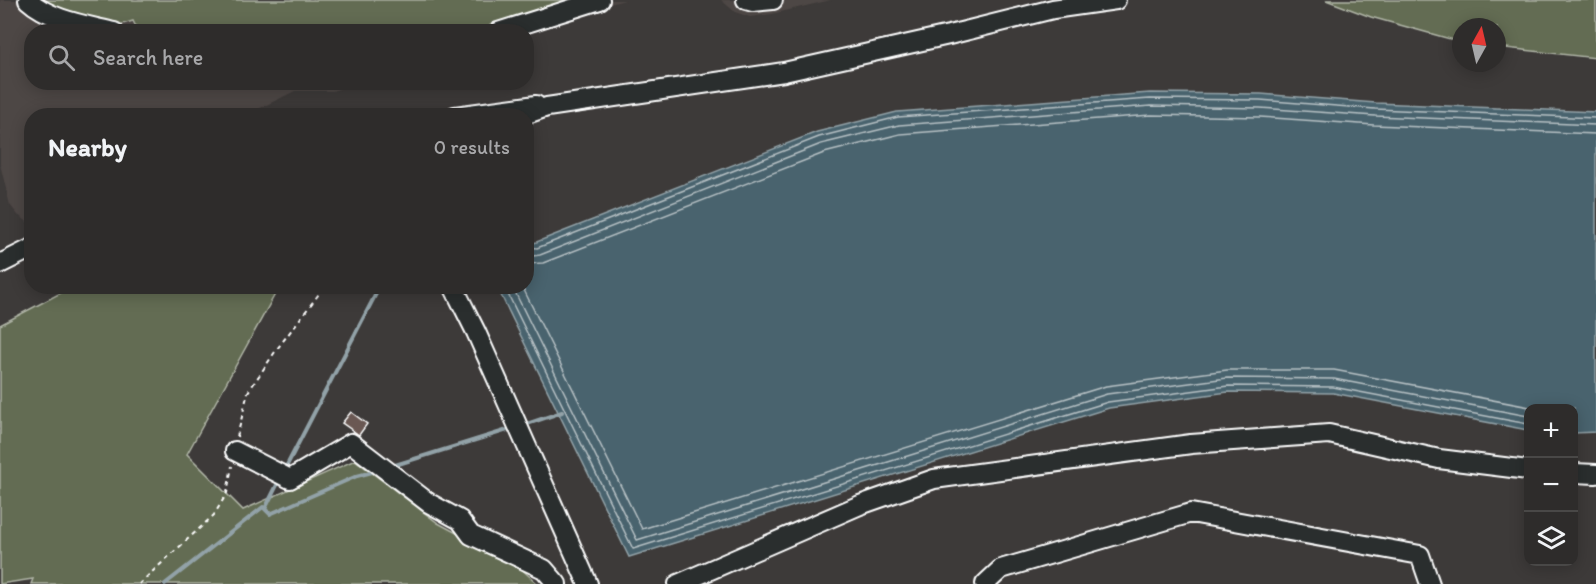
<!DOCTYPE html>
<meta charset="utf-8">
<style>
body{margin:0;font-family:Itim,sans-serif;background:#363433;color:#f1f3f6}
.controls{position:absolute;right:18px;bottom:18px;display:grid;overflow:hidden;border-radius:12px;box-shadow:0 3px 15px #0003}
.controls button{width:54px;height:54px;display:grid;place-items:center;padding:0;border:0;border-bottom:2px solid #494847;background:#2e2c2b;color:#f1f3f6;font:30px sans-serif}
.compass{position:absolute;left:1452px;top:18px;width:54px;height:54px;border-radius:50%;background:#2e2c2b;box-shadow:0 3px 15px #0003;rotate:8deg}
.list{margin:0;padding:0;list-style:none}
h2{display:flex;justify-content:space-between;align-items:center;height:78px;margin:0;padding:0 24px;font-size:26px}
h2 small{font-size:20px;font-weight:400;color:#a7a7a9}
.icon{flex:none;width:33px;height:33px;fill:none;stroke:currentColor;stroke-width:2;stroke-linecap:round;stroke-linejoin:round}
.map{position:relative;flex:none;width:1596px;height:584px;overflow:hidden}
.search{position:absolute;background:#2e2c2b;box-shadow:0 3px 15px #0003;left:24px;top:24px;width:510px;height:66px;display:flex;align-items:center;gap:15px;box-sizing:border-box;padding:0 21px;border-radius:24px;color:#a7a7a9;font-size:22px}
.panel{position:absolute;background:#2e2c2b;box-shadow:0 3px 15px #0003;left:24px;top:108px;width:510px;height:186px;border-radius:24px}
.map>svg:first-child{display:block}
.built{fill:#4e4745}
.green{fill:#636c52;stroke:#b1b6a8;stroke-width:1.5}
.water{fill:#4a646e;stroke:#92a2a8;stroke-width:1.5}
.lines{fill:none;stroke-linecap:round;stroke-linejoin:round}
.shore{stroke:#b7c1c5;stroke-width:1.5}
.stream{stroke:#92a2a8;stroke-width:4}
.building{fill:#6a5953;stroke:#fff;stroke-width:1.5}
.minor-casing{stroke:#fff;stroke-width:22}
.path{stroke:#fff;stroke-width:2;stroke-dasharray:4.5 4.5;stroke-linecap:butt}
.minor{stroke:#2a2d2e;stroke-width:18}
</style>
<div class="map">
<svg width="1596" height="584" viewBox="0 0 1596 584">
<rect width="100%" height="100%" fill="#3d3a39"/>
<filter id="ink" filterUnits="userSpaceOnUse"><feTurbulence type="fractalNoise" baseFrequency=".0167" numOctaves="2"/><feDisplacementMap in="SourceGraphic" scale="12" xChannelSelector="R" yChannelSelector="G"/><feConvolveMatrix kernelMatrix="1 2 1 2 8 2 1 2 1" color-interpolation-filters="sRGB"/></filter>
<g filter="url(#ink)">
<path class="built" d="M0,0H625L576,13L525,32H32V82L355,83L333,91H295L246,115L32,116V222L29,223L18,215L10,205L0,164Z
M721,0H831L772,14L750,17L735,12Z"/>
<path class="green" d="M38,0H588L487,32L138,31L133,21L116,26L78,19Z
M1326,0H1596V58L1497,47V27H1461V42L1371,17Z
M72,287H279L187,454L243,510L355,460L438,523L518,566L538,584H31L33,579L0,584V325Z"/>
<path class="water" d="M1150,93L1261,94L1376,103L1596,112V432L1574,433V408H1528V430L1333,393L1228,392L1109,408L629,557L497,287L526,286L527,229L534,243L817,132L897,112Z"/>
<g class="lines">
<path class="shore" d="M526,242L530,247L537,248L819,137L898,117L1150,99L1260,100L1375,109L1596,118
M526,254L533,256L540,255L821,144L899,125L1151,106L1260,108L1375,116L1596,125
M526,264L543,263L824,153L900,134L1151,115L1260,117L1374,125L1596,134
M504,286L633,549L1108,402L1228,386L1333,387L1528,424
M512,286L637,540L1107,394L1227,378L1334,379L1528,416
M522,286L642,529L1106,386L1227,370H1334L1535,408"/>
<path class="stream" d="M524,425L562,412
M392,466L514,428
M285,469L380,286
M263,507L270,514L357,476L376,471
M165,584L263,507L265,509L280,479"/>
</g>
<path class="building" d="M351,412L367,424L359,435L342,423Z"/>
<g class="lines">
<defs>
<path id="minor" d="M28,0C50,20 86,25 114,32
M746,0L753,2L773,0
M498,32L600,0
M455,116L536,105
M521,116L547,107L784,72L949,35L1053,9L1116,0
M0,264L32,248
M453,286L476,332L588,584
M235,451L290,479L351,443L429,503L460,520L471,535L544,569L557,584
M1574,473L1596,474
M678,584L860,505L934,479L1191,444L1329,434L1439,459L1528,470
M985,584L1001,569L1191,513L1420,555L1430,584"/>
</defs>
<use href="#minor" class="minor-casing"/>
<path class="path" d="M237,437L248,392L277,349L325,286
M139,584L214,515L227,493L232,466"/>
<use href="#minor" class="minor"/>
</g>
</g>
</svg>
<div class="controls">
<button>+</button>
<button>−</button>
<button><svg class="icon" aria-label="layers" viewBox="0 0 24 24"><path d="M12 4l9 5-9 5-9-5zM3 14l9 5 9-5"/></svg></button>
</div>
<svg class="compass" viewBox="-18 -18 36 36"><path d="M0-13l5 13h-10z" fill="#e53935"/><path d="M0 13l5-13h-10z" fill="#a7a7a9"/></svg>
<div class="search"><svg class="icon" aria-label="search" viewBox="0 0 24 24"><circle cx="10" cy="10" r="6"/><path d="M15 15l6 6"/></svg>Search here</div>
<section class="panel">
<h2>Nearby<small>0 results</small></h2>
<ul class="list">
</ul>
</section>
</div>
